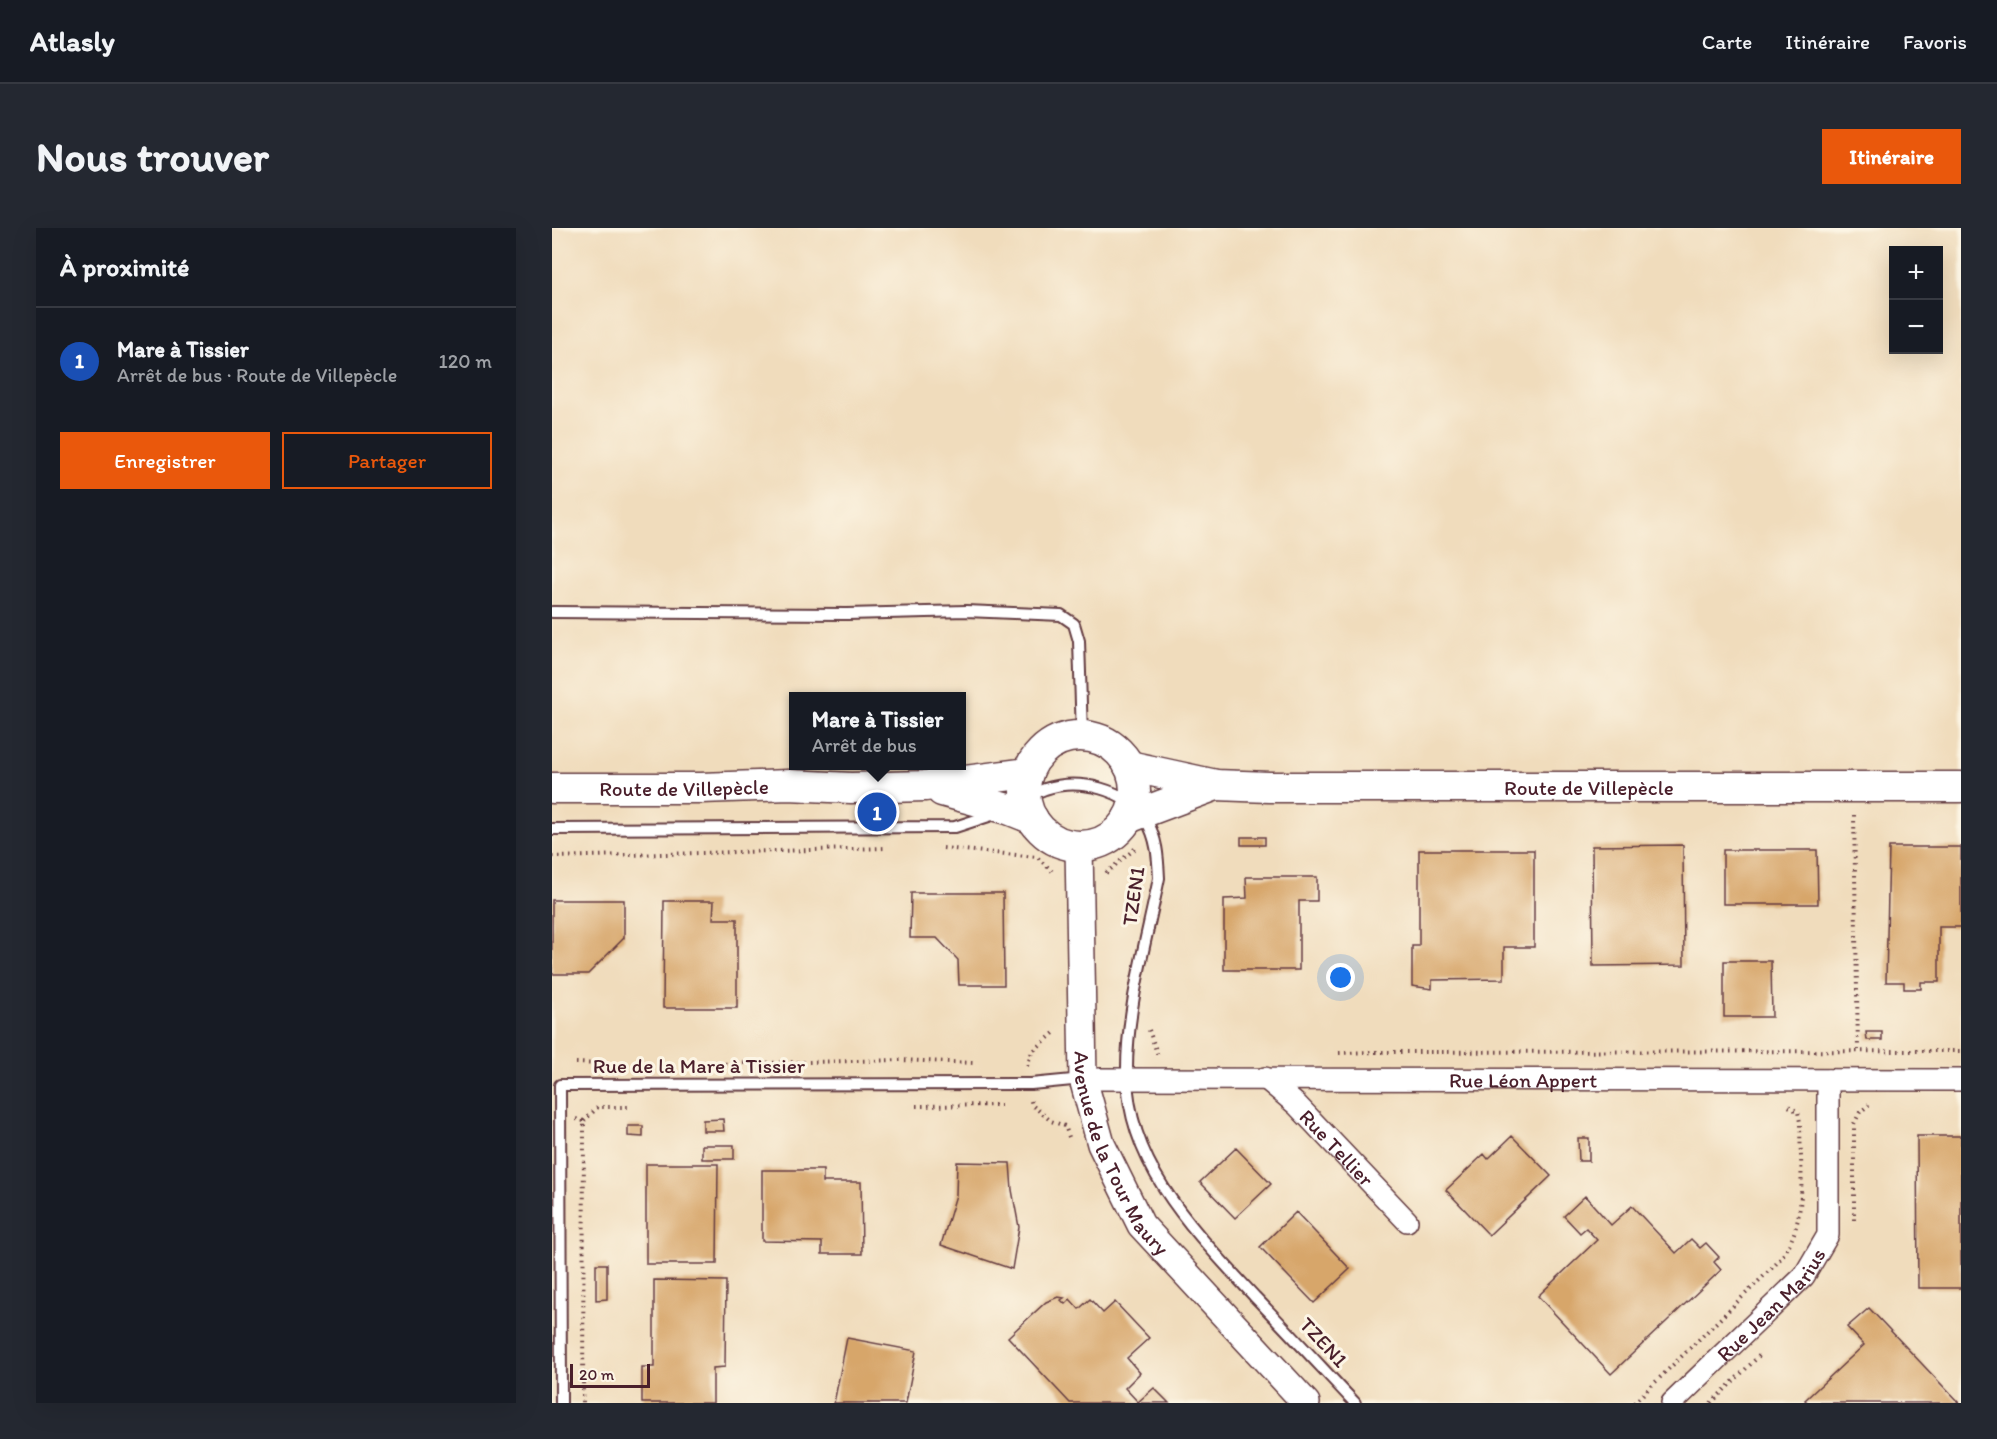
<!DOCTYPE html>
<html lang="fr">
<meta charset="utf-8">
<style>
body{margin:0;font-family:Itim,sans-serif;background:#242831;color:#f1f3f6}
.controls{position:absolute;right:18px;top:18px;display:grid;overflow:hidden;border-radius:0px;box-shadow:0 6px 24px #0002}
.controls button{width:54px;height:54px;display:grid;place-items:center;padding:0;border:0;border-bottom:2px solid #363941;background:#171b24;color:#f1f3f6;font:30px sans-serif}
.scale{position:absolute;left:18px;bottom:15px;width:80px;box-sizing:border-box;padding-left:6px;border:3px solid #4a1f2b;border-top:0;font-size:16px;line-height:21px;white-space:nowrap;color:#4a1f2b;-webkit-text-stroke:4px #fcf5e5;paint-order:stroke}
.you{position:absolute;left:789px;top:750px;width:21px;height:21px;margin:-15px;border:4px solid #fff;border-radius:50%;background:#1a73e8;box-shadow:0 0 0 9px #1a73e833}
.badge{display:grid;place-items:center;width:39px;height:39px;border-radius:50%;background:#ea580c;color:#fff;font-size:20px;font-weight:700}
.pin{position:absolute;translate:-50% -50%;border:3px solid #fff;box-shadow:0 2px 6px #0006}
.popup{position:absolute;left:237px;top:464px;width:177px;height:78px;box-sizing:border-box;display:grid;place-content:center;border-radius:0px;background:#171b24;filter:drop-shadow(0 2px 4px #0005);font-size:20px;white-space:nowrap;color:#9ea1a6}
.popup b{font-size:22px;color:#f1f3f6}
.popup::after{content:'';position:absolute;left:50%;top:100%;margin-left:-12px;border:12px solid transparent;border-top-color:#171b24}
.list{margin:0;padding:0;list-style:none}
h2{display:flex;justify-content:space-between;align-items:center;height:78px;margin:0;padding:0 24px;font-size:26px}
h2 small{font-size:20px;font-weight:400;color:#9ea1a6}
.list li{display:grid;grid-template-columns:39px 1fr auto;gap:18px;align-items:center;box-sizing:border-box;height:108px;padding:0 24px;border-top:2px solid #363941}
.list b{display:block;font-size:22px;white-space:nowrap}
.list p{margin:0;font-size:20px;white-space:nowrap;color:#9ea1a6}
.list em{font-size:20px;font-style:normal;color:#9ea1a6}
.actions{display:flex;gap:12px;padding:18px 24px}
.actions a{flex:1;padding:14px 0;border:2px solid #ea580c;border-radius:0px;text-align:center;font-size:21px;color:#ea580c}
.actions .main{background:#ea580c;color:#fff}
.map{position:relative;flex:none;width:1409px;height:1175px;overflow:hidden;border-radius:0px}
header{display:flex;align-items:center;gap:36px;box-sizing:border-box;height:84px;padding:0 30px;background:#171b24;border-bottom:2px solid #363941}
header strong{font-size:28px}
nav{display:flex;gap:33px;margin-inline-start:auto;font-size:21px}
.intro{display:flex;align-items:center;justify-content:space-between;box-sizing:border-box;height:144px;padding:0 36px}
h1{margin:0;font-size:42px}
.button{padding:15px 27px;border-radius:0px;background:#ea580c;color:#fff;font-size:21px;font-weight:700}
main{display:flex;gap:36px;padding:0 36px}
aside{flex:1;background:#171b24;border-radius:0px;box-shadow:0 6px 24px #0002}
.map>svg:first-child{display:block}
.building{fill:#d7a66a}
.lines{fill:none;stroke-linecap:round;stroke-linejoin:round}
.service-casing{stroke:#633b41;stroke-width:14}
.minor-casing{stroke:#633b41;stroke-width:24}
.tertiary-casing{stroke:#633b41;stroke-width:30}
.secondary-casing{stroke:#633b41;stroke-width:33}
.path{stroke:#633b41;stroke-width:4;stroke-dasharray:1.5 4.5;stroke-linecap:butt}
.service{stroke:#fff;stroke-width:10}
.minor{stroke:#fff;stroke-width:21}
.tertiary{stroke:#fff;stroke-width:27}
.secondary{stroke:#fff;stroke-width:30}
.labels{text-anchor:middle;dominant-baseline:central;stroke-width:6;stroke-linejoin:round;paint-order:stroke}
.street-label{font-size:21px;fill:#4a1f2b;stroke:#fcf5e5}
</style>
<header>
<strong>Atlasly</strong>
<nav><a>Carte</a><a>Itinéraire</a><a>Favoris</a></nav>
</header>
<div class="intro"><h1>Nous trouver</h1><a class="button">Itinéraire</a></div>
<main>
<aside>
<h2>À proximité<small></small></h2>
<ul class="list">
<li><span class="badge" style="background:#1a4fb4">1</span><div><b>Mare à Tissier</b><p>Arrêt de bus · Route de Villepècle</p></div><em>120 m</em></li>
</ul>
<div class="actions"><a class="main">Enregistrer</a><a>Partager</a></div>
</aside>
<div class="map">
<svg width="1409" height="1175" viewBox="0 0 1409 1175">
<rect width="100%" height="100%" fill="#fcf5e5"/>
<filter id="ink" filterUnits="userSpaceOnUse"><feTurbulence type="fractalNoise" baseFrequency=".0167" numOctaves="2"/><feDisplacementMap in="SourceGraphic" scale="12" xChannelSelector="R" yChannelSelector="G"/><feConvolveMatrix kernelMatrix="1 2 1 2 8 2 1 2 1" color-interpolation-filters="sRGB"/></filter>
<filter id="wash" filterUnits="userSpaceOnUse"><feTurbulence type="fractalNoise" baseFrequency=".008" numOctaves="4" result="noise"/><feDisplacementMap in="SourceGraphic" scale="24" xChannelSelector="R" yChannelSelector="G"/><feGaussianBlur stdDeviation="1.35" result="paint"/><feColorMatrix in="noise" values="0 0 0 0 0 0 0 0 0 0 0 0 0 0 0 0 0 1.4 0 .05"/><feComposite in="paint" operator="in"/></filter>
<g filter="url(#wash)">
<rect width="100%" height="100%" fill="#f0dcbc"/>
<g id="blocks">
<path class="building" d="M689,609H713V617H689Z
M1131,617L1132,737L1041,738L1040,618Z
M1337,619H1409V699H1387V754H1369V761H1352V754H1334Z
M867,622H982V719H952V751L880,752V761L860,758V718H867Z
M1171,622H1265L1266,676H1171Z
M694,649H765V673H747V742H672V671L695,670Z
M359,665H451L452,757H407L406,732L385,710H358Z
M0,672H72V710L36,746H0Z
M112,673H162L161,691H185V780H111Z
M1172,733H1219L1220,789H1172Z
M1314,804H1330V812H1315Z
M171,891L172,903H151V892Z
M76,898H91V909L76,908Z
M960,908L999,948L937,1007L894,962L932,926L936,931Z
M1365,908H1409V1060H1366Z
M1026,910H1037V933H1027Z
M150,917H182V931H150Z
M684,920L719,956L683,990L648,954Z
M405,934L458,935L460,962L467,999L460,1041L389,1017L404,967Z
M94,936H166L165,1036H94Z
M210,942H271V954H309L310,1026H270V1014L210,1013Z
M1033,968L1059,997L1080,978L1124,1025L1139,1011L1148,1020L1154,1015L1167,1029L1162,1034L1169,1042L1059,1146L986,1068L1045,1012L1034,1000L1028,1005L1012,988Z
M744,984L798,1041L762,1075L708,1019Z
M44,1036H55V1071L44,1072Z
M102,1052L174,1053L173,1139L161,1140V1175H90V1139H102Z
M506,1069L512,1070L509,1072L513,1076L518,1071L527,1081L538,1071L551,1085L563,1074L597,1110L575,1130L588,1145L573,1160L586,1174L602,1160L617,1175H518L456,1109L494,1074Z
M1317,1080L1407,1175H1256L1253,1172L1312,1117L1295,1099Z
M295,1110L364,1123L354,1175H282Z"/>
</g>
</g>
<g filter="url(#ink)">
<use href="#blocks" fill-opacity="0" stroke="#633b41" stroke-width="1.5"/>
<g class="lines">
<defs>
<path id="service" d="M0,384L295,386L414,383L509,387L522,396L527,413L530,508
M460,578C470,572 482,565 493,561C526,550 574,560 594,592C605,610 606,629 607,650C594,715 574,781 575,847C576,939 645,1006 703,1069C737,1104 770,1140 803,1175
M0,601L403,599L446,585
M9,1175L8,857L479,856L531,851"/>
<g id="minor">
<path id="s1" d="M713,850L745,877L855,993"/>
<path id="s2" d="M531,851L1409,852"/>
<path id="s3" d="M1120,1175L1252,1048L1276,1007V852"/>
</g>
<g id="tertiary">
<path id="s4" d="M527,618L531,851L549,916L589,997L754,1175"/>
</g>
<g id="secondary">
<circle cx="528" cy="563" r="55"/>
<path id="s5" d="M577,538L664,557L717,559H1409"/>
<path id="s6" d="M0,560H149L237,557L299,560L373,558L476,545"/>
<path d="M390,563L456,581L481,591"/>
<path d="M576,590L664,557"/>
</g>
</defs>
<use href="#service" class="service-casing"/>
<use href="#minor" class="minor-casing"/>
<use href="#tertiary" class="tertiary-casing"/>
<use href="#secondary" class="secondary-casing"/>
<path class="path" d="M1302,587L1306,822
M391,620L485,629L500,643
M0,629L335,620
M554,645L585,619
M597,802L606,828
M824,824L1409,823
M787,825L824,824
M24,835L54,836
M161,836L349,832L423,835
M475,838L480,824L503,804
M479,873L480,877L499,893L513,898L517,909
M364,878L449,877
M24,891L32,893L31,1175
M32,893L46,879H76V875
M1302,992V896L1308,884L1317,877
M1082,1175L1221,1039C1259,1001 1248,943 1248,894L1246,884L1235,877
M1159,1175L1208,1127"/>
<use href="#service" class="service"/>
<use href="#minor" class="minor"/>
<use href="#tertiary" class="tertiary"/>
<use href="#secondary" class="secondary"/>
</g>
</g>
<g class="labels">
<g class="street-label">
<text stroke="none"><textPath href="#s6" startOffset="132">Route de Villepècle</textPath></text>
<text stroke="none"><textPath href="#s5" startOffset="462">Route de Villepècle</textPath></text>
<text transform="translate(581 668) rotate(-82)">TZEN1</text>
<text x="147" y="837">Rue de la Mare à Tissier</text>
<text stroke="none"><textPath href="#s2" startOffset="440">Rue Léon Appert</textPath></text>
<text stroke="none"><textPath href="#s1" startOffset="100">Rue Tellier</textPath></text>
<text stroke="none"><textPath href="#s4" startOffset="316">Avenue de la Tour Maury</textPath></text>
<text stroke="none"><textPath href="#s3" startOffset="140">Rue Jean Marius</textPath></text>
<text transform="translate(772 1114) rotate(47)">TZEN1</text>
</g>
</g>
</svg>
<div class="controls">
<button>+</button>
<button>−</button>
</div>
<div class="scale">20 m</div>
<div class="you"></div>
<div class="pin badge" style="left:325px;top:584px;background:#1a4fb4">1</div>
<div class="popup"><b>Mare à Tissier</b>Arrêt de bus</div>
</div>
</main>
